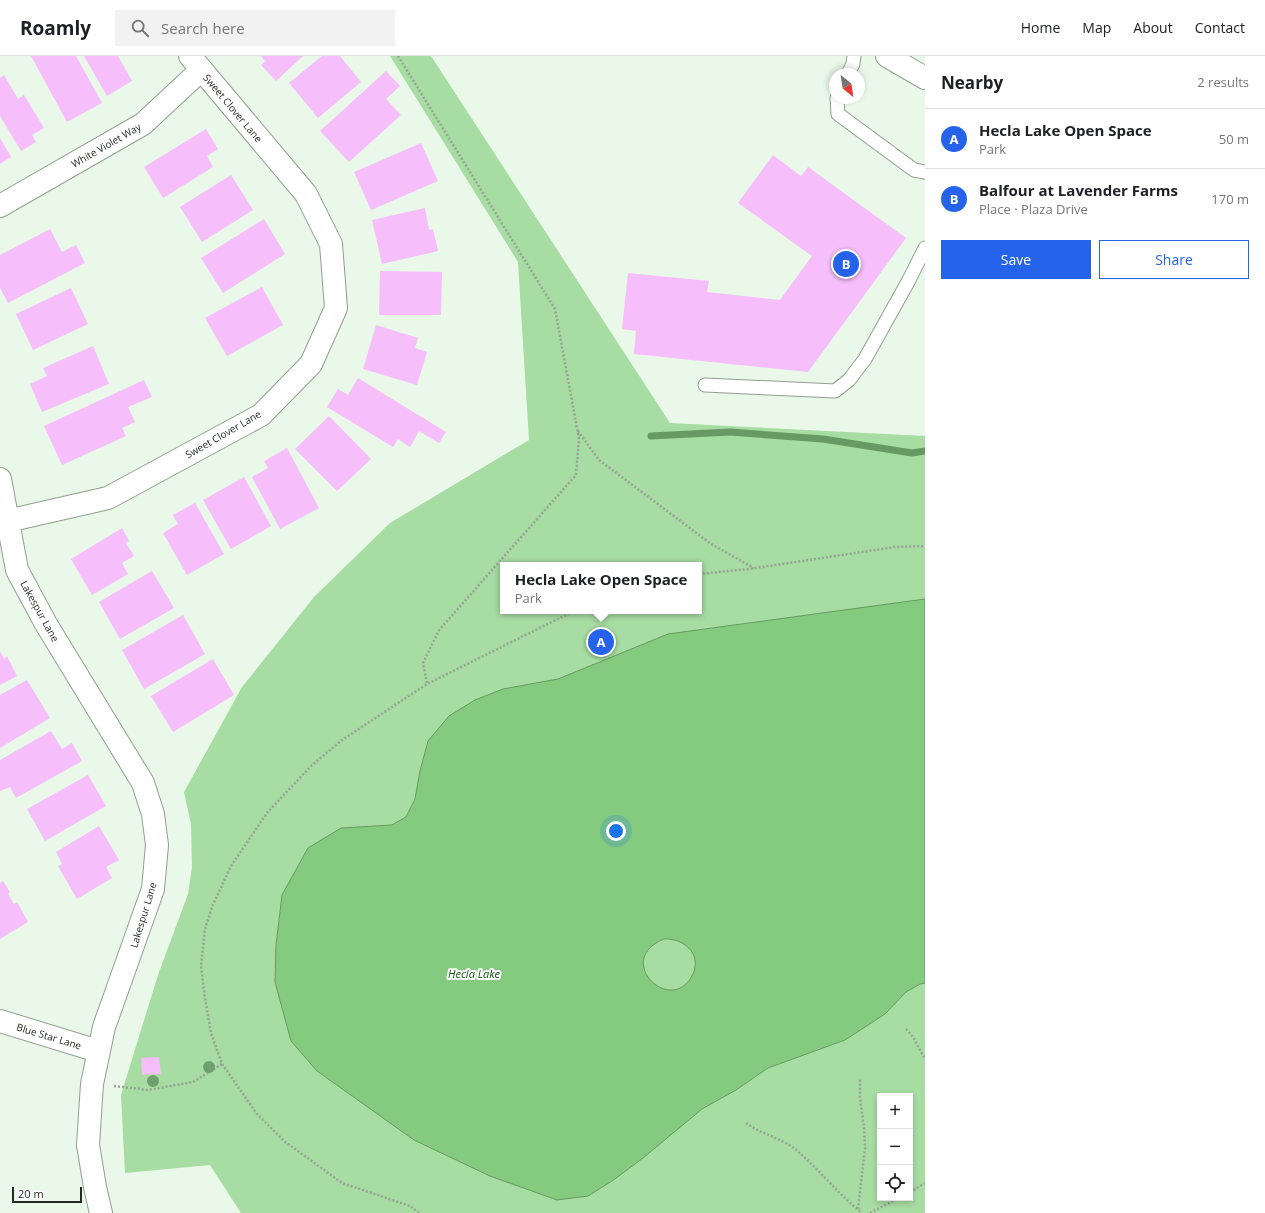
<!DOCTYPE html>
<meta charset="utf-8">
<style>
body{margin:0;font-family:"Open Sans",sans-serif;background:#f2f2f2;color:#202124}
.controls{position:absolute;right:12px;bottom:12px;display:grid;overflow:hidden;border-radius:0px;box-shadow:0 2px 6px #0003}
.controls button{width:36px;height:36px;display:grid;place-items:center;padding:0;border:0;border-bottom:1px solid #e0e0e0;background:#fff;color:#202124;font:20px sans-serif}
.compass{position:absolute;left:829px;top:12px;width:36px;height:36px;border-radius:50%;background:#fff;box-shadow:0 2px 6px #0003;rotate:150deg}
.scale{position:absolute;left:12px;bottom:10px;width:70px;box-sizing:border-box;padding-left:4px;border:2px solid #232923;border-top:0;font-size:11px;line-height:14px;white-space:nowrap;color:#232923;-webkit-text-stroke:3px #fff;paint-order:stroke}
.you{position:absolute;left:616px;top:775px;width:14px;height:14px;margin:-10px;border:3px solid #fff;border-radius:50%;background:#1a73e8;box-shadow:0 0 0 6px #1a73e833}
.badge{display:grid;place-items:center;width:26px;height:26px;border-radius:50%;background:#2563eb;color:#fff;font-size:13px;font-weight:700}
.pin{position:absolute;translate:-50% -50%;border:2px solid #fff;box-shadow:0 1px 4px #0006}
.popup{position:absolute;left:500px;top:506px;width:202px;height:52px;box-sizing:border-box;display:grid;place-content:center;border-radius:0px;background:#fff;filter:drop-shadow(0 1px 3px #0005);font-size:13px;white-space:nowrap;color:#757577}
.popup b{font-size:15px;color:#202124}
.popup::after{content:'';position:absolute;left:50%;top:100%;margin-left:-8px;border:8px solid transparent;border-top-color:#fff}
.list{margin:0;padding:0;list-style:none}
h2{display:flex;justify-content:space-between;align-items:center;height:52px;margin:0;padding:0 16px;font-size:17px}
h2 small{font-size:13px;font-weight:400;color:#757577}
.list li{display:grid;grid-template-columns:26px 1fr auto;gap:12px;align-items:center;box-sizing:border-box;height:60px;padding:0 16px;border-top:1px solid #e0e0e0}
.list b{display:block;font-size:15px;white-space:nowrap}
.list p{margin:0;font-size:13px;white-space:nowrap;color:#757577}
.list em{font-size:13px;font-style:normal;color:#757577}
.actions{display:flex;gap:8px;padding:12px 16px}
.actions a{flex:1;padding:9px 0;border:1px solid #2563eb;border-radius:0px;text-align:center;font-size:14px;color:#2563eb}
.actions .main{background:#2563eb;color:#fff}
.icon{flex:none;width:22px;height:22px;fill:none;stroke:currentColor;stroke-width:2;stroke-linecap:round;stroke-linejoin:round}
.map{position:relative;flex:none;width:925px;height:1157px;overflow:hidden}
header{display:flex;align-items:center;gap:24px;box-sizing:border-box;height:56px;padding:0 20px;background:#fff;border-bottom:1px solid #e0e0e0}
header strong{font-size:19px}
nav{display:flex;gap:22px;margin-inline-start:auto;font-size:14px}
.search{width:280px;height:36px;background:#f2f2f2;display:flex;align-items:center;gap:10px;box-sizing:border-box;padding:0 14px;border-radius:0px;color:#757577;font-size:15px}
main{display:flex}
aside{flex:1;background:#fff}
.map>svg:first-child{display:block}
.green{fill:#a7dca2;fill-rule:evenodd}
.water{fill:#84cb7f;stroke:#679a63;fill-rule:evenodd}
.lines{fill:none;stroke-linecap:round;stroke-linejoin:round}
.stream{stroke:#679a63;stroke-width:7}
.building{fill:#f6befb}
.lane-casing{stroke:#919f90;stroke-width:15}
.street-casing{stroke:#919f90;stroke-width:24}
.path{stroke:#98a397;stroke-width:2.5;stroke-dasharray:2 2;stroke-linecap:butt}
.lane{stroke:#fff;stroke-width:13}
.street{stroke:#fff;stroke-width:22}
.tree{fill:#6f9f6f}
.labels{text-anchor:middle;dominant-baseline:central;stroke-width:4;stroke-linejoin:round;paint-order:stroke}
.street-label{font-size:10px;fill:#232923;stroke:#fff}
.water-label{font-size:11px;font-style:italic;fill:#0d580d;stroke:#fff}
</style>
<header>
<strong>Roamly</strong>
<div class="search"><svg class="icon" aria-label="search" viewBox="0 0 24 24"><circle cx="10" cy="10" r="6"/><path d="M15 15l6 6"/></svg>Search here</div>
<nav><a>Home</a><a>Map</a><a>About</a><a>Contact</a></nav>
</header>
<main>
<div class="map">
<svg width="925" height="1157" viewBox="0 0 925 1157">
<rect width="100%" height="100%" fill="#e9f8e8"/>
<path class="green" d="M390,0H431L670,367L925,380V1157H241L210,1109L125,1117L121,1039L158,919L188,838L192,811L191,768L184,736L242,631L314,541L390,467L529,384L518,206ZM503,509H699V555H503ZM880,1040H910V1142H880Z"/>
<path class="water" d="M925,543V927L920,928L906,936L885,958L845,984L768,1012L736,1034L702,1053L643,1102L612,1125L588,1140L557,1144L490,1120L414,1084L317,1015L291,985L275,926L276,889L282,839L308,792L341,772L392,769L406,761L415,743L420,715L428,685L449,660L475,644L503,633L558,623L668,578ZM664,883C683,882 702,897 693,918C672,962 612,904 664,883Z"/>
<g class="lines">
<path class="stream" d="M651,380L730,376L823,383L912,397L925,395"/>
</g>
<path class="building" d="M31,0H76L102,47L67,66Z
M84,0H118L132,25L107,40Z
M261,0H303L276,25L261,9L265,5Z
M322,0H340L361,26L318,62L289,27Z
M386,15L400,30L386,43L401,59L349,106L320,75Z
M4,19L18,43L24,39L44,72L32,79L36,86L21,95L0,60V22Z
M206,73L218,93L207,100L213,111L163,142L144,111Z
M0,82L11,101L0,108Z
M421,87L438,125L371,154L354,116Z
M773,99L801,120L808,111L906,182L808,316L634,298L636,275L622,273L628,217L709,225L707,236L780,244L812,200L738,147Z
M231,119L253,154L202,186L180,151Z
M425,152L429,174L433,173L438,195L382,208L372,164Z
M264,163L285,198L223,237L201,202Z
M50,173L62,196L76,189L85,207L8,247L0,232V199Z
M380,215L442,216L441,259H379Z
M262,231L283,269L227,300L205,262Z
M71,232L88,268L33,294L16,258Z
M376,269L418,282L415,292L427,296L417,329L363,313Z
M93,290L109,328L42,356L30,328L47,320L43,312Z
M358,322L446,376L439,387L419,375L410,391L398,383L393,391L327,351L338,333L348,339Z
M144,324L152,341L128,351L135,366L122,372L126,380L62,409L44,370Z
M329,360L371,403L337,435L295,393Z
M287,392L319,452L280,473L252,421L268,412L264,405Z
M244,421L271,470L231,493L203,444Z
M195,447L224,498L187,519L163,477L178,468L173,459Z
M122,472L129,485L126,487L134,500L122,507L128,518L92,539L71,503Z
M152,515L174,552L120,583L99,546Z
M183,559L205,598L144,633L122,594Z
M0,595L4,603L7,600L17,620L0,629Z
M213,603L234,639L173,676L151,640Z
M27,624L50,662L0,692V639Z
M51,675L62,693L72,687L82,705L16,742L10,731L0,735V704Z
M88,719L106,750L45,785L27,753Z
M99,770L119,804L106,811L112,822L77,843L58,810L62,808L56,796Z
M3,825L10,836L8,838L14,848L17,846L28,866L0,883V827Z
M159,1001L161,1018L142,1019L141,1002Z"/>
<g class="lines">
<defs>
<path id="lane" d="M848,18L853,8L854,0
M837,42L838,58L914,114L925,116
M705,329L835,335L849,324L865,303L909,224L925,192"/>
<path id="street" d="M887,0L925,22
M0,150L143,68L201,14
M0,423L17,514L46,568L143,727L153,758L157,789L153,833L104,971L92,1028L88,1089L95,1131L101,1157
M7,465L108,442L261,359L311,308L336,252L331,188L306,138L190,0
M0,965L98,995"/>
</defs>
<use href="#lane" class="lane-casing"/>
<use href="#street" class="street-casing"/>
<path class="path" d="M398,0L555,253L579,383L576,419L439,574L423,607L427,628
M578,375L599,404L711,488L754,512
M699,518L749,513L895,491L925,490
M906,973L913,981L925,1003
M114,1030L148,1034L193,1026L222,1008
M746,1067C761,1078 781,1082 795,1093C819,1113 838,1138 862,1157
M910,1136L925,1127
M858,1153L865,1092L864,1072L860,1042V1022
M419,1157L410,1150L342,1127L284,1085L257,1058L222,1008L211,977L205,942L201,910L205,873L212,851L231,810L267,757L311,710L342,684L427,628L574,555
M870,1157L899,1142"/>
<use href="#lane" class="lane"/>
<use href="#street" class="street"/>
</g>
<g class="tree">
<circle cx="209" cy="1011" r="6"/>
<circle cx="153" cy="1025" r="6"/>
</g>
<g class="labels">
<g class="street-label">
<text transform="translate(233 52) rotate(50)">Sweet Clover Lane</text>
<text transform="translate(106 89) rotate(-30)">White Violet Way</text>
<text transform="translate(223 378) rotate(-30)">Sweet Clover Lane</text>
<text transform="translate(40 555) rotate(61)">Lakespur Lane</text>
<text transform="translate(143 859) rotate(-73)">Lakespur Lane</text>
<text transform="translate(49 980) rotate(17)">Blue Star Lane</text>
</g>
<g class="water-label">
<text x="474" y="917">Hecla Lake</text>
</g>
</g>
</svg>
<div class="controls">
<button>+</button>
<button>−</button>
<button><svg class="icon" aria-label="locate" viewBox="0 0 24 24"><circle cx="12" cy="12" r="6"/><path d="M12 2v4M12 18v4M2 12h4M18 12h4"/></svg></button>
</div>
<svg class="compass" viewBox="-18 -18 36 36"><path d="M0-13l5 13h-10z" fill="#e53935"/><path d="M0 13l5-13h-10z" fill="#757577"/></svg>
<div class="scale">20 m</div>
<div class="you"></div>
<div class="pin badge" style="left:601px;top:586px">A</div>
<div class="popup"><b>Hecla Lake Open Space</b>Park</div>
<div class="pin badge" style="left:846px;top:208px">B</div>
</div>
<aside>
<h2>Nearby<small>2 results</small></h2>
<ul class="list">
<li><span class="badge">A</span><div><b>Hecla Lake Open Space</b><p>Park</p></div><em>50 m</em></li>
<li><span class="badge">B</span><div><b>Balfour at Lavender Farms</b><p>Place · Plaza Drive</p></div><em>170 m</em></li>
</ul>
<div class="actions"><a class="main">Save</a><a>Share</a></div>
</aside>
</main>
